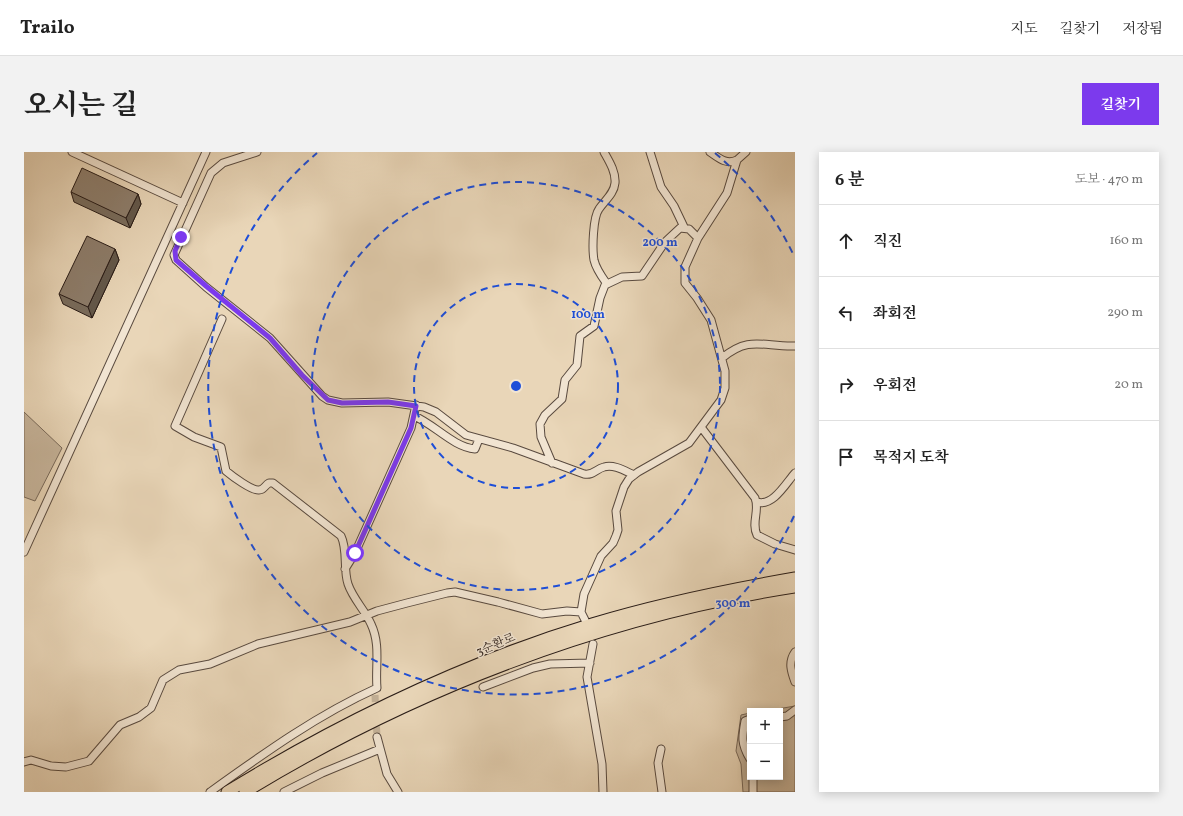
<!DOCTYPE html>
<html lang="ko">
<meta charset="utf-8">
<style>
body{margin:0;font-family:Vollkorn,"Noto Serif KR",serif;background:#f2f2f2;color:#222}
.controls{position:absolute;right:12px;bottom:12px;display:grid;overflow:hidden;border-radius:0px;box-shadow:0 2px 10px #0003}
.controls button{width:36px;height:36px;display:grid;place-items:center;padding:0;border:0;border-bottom:1px solid #e0e0e0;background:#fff;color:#222;font:20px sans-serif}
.stop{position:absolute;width:12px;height:12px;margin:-9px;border:3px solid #7c3aed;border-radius:50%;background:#fff}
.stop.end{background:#7c3aed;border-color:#fff;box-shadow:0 1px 4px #0008}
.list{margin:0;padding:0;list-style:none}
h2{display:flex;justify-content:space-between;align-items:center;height:52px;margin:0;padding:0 16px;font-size:17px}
h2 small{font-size:13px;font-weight:400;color:#767676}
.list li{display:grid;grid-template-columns:26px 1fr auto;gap:12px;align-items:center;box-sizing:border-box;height:72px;padding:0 16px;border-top:1px solid #e0e0e0}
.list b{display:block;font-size:15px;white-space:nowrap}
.list em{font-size:13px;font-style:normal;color:#767676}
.icon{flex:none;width:22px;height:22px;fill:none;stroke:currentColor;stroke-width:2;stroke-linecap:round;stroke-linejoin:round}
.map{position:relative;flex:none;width:771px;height:640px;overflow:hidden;border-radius:0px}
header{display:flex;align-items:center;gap:24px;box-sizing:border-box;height:56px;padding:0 20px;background:#fff;border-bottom:1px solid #e0e0e0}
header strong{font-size:19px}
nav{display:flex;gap:22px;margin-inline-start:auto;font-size:14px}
.intro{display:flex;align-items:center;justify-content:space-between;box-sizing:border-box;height:96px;padding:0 24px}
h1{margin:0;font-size:28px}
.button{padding:10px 18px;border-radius:0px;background:#7c3aed;color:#fff;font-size:14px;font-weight:700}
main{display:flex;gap:24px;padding:0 24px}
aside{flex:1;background:#fff;border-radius:0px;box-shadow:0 2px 10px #0003}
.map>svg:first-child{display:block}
.green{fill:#c8b69d;stroke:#78695a}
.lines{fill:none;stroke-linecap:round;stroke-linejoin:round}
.minor-tunnel{stroke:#c3b198;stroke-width:7;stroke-dasharray:7 3.5;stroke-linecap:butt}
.minor-casing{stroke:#594a3f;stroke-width:9}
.highway-casing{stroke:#291c17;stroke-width:13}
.minor{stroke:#f1e4d1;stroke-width:7}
.highway{stroke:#e9d6b8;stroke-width:11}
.wall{fill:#796c5c;stroke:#291c17}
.shaded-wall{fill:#63584b;stroke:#291c17}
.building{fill:#8d7d6b;stroke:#291c17}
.route{stroke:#7c3aed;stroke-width:5}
.ring{fill:none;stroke:#1d4ed8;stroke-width:2;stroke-dasharray:7 5}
.labels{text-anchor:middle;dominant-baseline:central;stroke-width:3;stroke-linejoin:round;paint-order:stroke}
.street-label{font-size:12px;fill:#291c17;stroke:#f1e4d1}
.centre{fill:#1d4ed8;stroke:#f1e4d1;stroke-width:2}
.ring-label{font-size:12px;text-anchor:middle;font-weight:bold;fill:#1d4ed8;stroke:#f1e4d1;stroke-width:3;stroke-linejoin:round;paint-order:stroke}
</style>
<header>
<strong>Trailo</strong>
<nav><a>지도</a><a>길찾기</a><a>저장됨</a></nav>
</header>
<div class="intro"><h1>오시는 길</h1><a class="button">길찾기</a></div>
<main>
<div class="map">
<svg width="771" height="640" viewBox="0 0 771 640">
<rect width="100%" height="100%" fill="#e9d6b8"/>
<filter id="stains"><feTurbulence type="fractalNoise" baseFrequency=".005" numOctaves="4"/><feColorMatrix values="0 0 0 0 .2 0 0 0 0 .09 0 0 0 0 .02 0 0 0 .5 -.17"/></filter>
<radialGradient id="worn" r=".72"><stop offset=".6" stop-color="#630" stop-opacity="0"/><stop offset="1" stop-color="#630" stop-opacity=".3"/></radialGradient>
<path class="green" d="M0,260L38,296L11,349L0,345Z
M771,554V640H719L717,612L712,599L717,563L726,561V625H756V559H742Z"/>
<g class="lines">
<path class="minor-tunnel" d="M351,543L353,585"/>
<defs>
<path id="minor" d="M48,0L159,51
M233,0L199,11L187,21L150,103L152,108L182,135L246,186L298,244L304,248L318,251L364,250L400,255L412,260L442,283L489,296L560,322C569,324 572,317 580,315C590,312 601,319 610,323
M580,0C585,9 592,20 591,31C590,42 581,48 575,57C569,65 568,97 570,108C572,117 578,125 583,132
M626,0L637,35L650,54L660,75
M686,0C695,6 702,13 713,8
M698,206C726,183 739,195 771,194
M390,264C410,272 429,295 451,297L455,287
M677,275L731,346C736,358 727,371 733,383L751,392L771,398
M528,311L517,285L516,272L521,263L538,247L541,228L553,213L556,184L570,174L576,146L581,133L598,125L618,124L641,90L656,76L665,77L674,86L703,41L713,8L722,0
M733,350C749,355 762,331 771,321
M0,400L182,0
M321,417L331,401L387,276L392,253
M561,468L557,460L560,442L577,404L589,391L592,384L594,378L592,359L600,335L605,327L614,320L665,291L697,248L701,236V219L687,168L673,146L661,131V115L674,86
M569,492L563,525L578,612L579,640
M771,500C764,510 767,519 771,530
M459,535L509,516L526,512L566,511
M756,565L763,564L771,558
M726,567L721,569C718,585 717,592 726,607
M353,585L363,622L374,640
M637,597L634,611L638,640
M0,610L7,608L27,614L42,615L65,609L96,573L115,565L127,556L139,528L155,518L186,512L234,492L326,470L353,459L383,451L423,441L431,440L474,450L518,462L543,459L557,460
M186,640C239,602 293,563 353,536C351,515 357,493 347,472C341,458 329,447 324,432C319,417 324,398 317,384L249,331H245C241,333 240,338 235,338C228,339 208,324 202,319L197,295L170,285L151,274L198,167
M260,640L298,621L356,597
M729,640V625"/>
<path id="highway" d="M203,640C317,570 439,511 568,472C634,452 702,438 771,426
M221,640C388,538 577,465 771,435"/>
</defs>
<use href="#minor" class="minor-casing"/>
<use href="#highway" class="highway-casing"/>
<use href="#minor" class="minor"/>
<use href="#highway" class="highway"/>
</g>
<path class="wall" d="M47,40L114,42L117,52L106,76L50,50Z
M91,97L95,108L68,166L39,152L35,142Z"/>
<path class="shaded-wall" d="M114,42L117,52L106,76L102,66Z
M91,97L95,108L68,166L64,155Z"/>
<path class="building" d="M58,16L114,42L102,66L47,40Z
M63,84L91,97L64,155L35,142Z"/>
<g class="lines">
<path class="route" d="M157,85L151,99L152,108L182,134L246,186L278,223L304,248L318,251L364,250L392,254L387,276L331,401"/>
</g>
<g class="ring">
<circle cx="492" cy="234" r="102"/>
<circle cx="492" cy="234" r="204"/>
<path d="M770 364A307 307 0 1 1 293 1M691 1A307 307 0 0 1 770 104"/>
</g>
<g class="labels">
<g class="street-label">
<text transform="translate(472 493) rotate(-22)">3순환로</text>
</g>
</g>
<circle cx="492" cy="234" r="6" class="centre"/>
<g class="ring-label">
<text x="636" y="94">200 m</text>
<text x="564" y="166">100 m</text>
<text x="709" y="455">300 m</text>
</g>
<rect width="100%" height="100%" filter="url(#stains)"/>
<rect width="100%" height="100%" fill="url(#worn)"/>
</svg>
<div class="controls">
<button>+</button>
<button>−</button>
</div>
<div class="stop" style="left:331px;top:401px"></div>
<div class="stop end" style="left:157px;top:85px"></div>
</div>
<aside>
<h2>6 분<small>도보 · 470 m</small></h2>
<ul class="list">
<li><svg class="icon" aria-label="ahead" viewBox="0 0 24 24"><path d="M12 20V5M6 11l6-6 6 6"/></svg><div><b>직진</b></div><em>160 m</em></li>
<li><svg class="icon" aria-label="left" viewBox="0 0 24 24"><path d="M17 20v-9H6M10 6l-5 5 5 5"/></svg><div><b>좌회전</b></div><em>290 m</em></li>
<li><svg class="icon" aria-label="right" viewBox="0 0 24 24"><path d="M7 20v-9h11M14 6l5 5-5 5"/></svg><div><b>우회전</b></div><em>20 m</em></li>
<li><svg class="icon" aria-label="arrive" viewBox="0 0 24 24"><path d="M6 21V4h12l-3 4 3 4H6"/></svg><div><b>목적지 도착</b></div></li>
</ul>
</aside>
</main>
